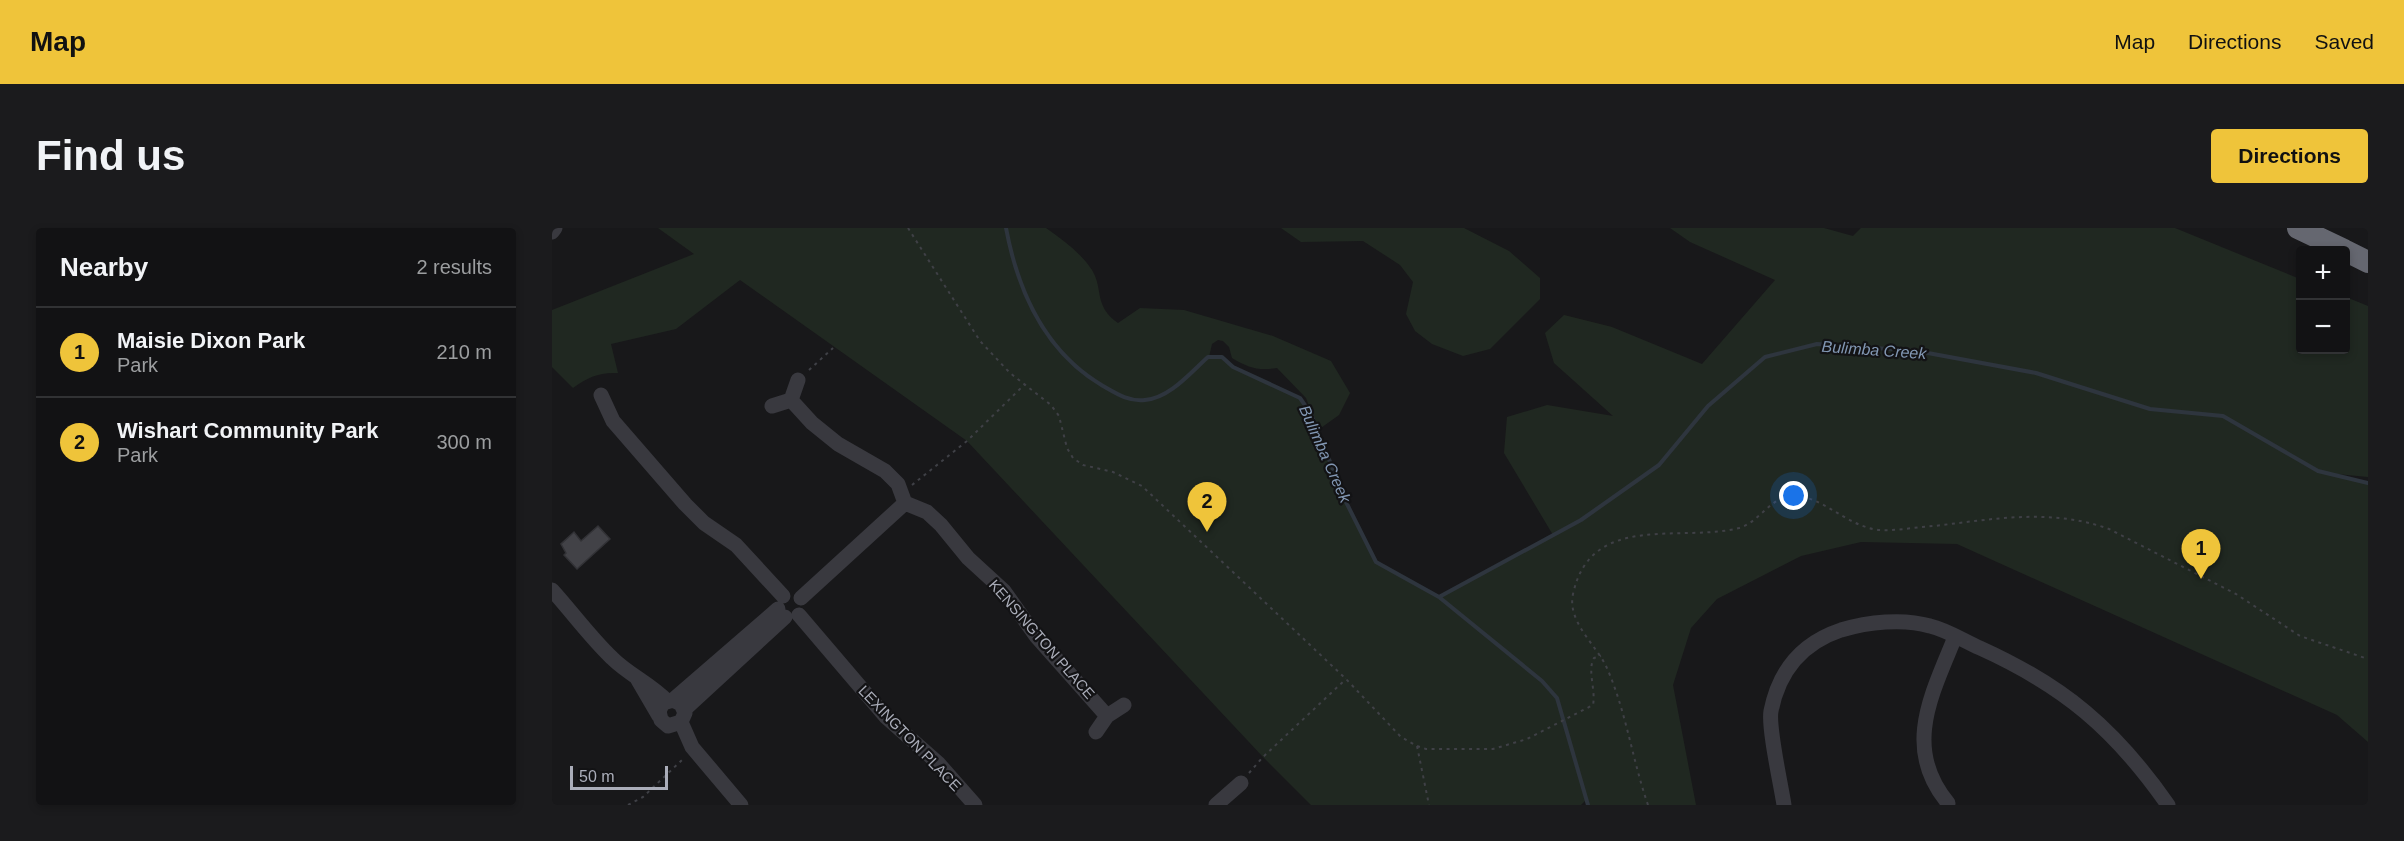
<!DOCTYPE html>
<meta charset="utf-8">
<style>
body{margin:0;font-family:Helvetica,sans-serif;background:#1b1b1d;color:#f1f3f6}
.controls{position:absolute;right:18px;top:18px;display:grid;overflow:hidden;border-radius:6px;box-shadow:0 3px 9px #0003}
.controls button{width:54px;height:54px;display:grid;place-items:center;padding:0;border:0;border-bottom:2px solid #313234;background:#121214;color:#f1f3f6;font:30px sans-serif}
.scale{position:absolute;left:18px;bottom:15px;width:98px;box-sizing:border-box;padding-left:6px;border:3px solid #aaadb9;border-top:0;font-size:16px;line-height:21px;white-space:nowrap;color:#aaadb9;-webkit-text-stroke:4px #131315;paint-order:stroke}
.you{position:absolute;left:1242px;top:268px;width:21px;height:21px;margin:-15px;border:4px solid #fff;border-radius:50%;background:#1a73e8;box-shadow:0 0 0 9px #1a73e833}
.badge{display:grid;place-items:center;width:39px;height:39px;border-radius:50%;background:#efc43a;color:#111;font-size:20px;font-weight:700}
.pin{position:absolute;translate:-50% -50px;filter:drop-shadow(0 2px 3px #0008)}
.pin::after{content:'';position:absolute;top:32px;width:21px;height:18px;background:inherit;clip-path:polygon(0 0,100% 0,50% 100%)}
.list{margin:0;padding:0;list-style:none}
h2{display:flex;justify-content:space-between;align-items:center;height:78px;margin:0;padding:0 24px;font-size:26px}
h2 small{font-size:20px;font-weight:400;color:#9c9ea0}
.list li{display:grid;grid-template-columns:39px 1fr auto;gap:18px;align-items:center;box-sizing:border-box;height:90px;padding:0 24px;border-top:2px solid #313234}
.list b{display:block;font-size:22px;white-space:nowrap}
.list p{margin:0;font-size:20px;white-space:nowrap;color:#9c9ea0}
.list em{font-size:20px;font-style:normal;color:#9c9ea0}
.map{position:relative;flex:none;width:1816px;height:577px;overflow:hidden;border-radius:6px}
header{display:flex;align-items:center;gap:36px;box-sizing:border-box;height:84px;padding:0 30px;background:#efc43a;color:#111}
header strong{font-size:28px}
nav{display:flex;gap:33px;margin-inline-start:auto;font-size:21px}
.intro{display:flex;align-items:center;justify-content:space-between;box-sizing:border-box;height:144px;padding:0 36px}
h1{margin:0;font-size:42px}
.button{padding:15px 27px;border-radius:6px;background:#efc43a;color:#111;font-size:21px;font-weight:700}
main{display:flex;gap:36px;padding:0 36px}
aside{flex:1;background:#121214;border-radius:6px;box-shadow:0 3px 9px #0003}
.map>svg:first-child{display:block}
.green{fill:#202821;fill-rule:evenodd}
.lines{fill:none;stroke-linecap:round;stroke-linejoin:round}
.stream{stroke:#2e353e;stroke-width:4}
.building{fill:#424247;stroke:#323236;stroke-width:1.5}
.path{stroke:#3f4046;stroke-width:2;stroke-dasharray:3 4.5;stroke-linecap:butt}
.minor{stroke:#39393f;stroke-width:15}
.highway{stroke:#656770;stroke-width:22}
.labels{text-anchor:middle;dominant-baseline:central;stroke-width:4.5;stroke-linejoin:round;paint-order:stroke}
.street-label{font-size:15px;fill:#aaadb9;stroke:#131315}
.water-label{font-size:16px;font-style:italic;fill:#8297b3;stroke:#131315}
</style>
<header>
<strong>Map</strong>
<nav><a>Map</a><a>Directions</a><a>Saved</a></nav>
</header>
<div class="intro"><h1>Find us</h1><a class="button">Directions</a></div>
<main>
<aside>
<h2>Nearby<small>2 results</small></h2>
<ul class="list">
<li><span class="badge">1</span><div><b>Maisie Dixon Park</b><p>Park</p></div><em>210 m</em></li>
<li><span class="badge">2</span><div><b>Wishart Community Park</b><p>Park</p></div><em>300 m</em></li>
</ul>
</aside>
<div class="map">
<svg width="1816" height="577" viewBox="0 0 1816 577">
<rect width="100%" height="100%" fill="#18181a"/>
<path class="green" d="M106,0H494C511,12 528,24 540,42C552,62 541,77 566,95L588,80L632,82L721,108L779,133L798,165L787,187L766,202L794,274L824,334L887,369L1001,307L952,225L955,189L995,177L1061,188L1002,135L993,105L1012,87L1060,99L1150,136L1223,52L1138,14L1118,0H1272L1301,8L1309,0H1623L1748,51V122H1794V69L1816,78V249L1774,245L1816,255V514L1785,487L1405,316L1309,314L1249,328L1165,371L1139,400L1121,457L1144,577H1036L1034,572L1029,577H759L711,529L415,213L188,52L124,101L59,116L66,145C47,144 36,149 21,160L0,139V82L142,26ZM666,112L671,113L677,119L680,130C697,140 706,143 725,140L754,170L760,186L748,170L682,139L670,129H657L660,116Z
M729,0H912L957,23L988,50V71L938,121L911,128L880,116L863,103L854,86L861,54L848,37L811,13L749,14Z"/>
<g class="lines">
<path class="stream" d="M454,0C466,64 493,124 551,158C565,166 577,174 593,172C618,170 639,144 656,129H670L681,139L748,170L759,186L794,274L824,334L887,369L990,453L1005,470L1036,577
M887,369L1029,292L1107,237L1156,178L1213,129L1265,116L1365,123L1484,145L1598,181L1671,188L1766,243L1816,255"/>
</g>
<path class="building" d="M46,298L58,311L25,341L12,327L14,325L9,316L22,304L29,313Z"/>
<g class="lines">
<path class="path" d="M356,0L428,113L458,145L499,177L507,188L515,220L521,230L531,237L561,244L590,258L794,451L849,509L865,518L874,521H941L975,511L1041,477C1044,462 1035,442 1042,430L1049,428
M257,142L281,120
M360,257L415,213L472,157
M865,518L877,577
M697,545L711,529L794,451
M76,577L91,569L131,531
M1096,577C1080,531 1074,482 1054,438C1043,416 1015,393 1021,366C1039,283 1129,315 1187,300C1208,294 1218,269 1240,268C1271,267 1293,298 1327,302C1345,303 1364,299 1382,298C1442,291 1499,280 1557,301L1684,366L1748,408L1816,431"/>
<path class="minor" d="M0,4L3,0
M49,167L61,193L133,276L152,295L184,317L231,368
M239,172L260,195L286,216L333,243L346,256L353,275L375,284L389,297L416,330L452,363L484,408L555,488
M220,178L239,172L246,152
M0,362C20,384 38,409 60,430C77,447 99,456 115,473
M249,370L353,275
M247,387L334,489L386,535L423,577
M86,452L107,488
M121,472L226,381
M133,485V481L233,389
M129,494L116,498L109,492L107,483L111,475L121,472L129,476L133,485L129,494L140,519L189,577
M544,504L555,488L572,477
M1396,575C1350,520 1380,466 1403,409
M664,577L689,555
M1232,577C1229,557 1216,499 1219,483C1227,443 1250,415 1289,402C1316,394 1351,390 1378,398C1395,402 1412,413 1428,420C1512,458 1563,501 1616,577"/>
<path class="highway" d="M1746,0L1792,22
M1794,23L1816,34"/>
</g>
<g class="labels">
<g class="street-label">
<text transform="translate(490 411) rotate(49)">KENSINGTON PLACE</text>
<text transform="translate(358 510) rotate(46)">LEXINGTON PLACE</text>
</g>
<g class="water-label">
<text transform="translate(1322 122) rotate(4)">Bulimba Creek</text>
<text transform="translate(773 226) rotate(66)">Bulimba Creek</text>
</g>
</g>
</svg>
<div class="controls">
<button>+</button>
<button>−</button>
</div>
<div class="scale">50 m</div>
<div class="you"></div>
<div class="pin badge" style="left:1649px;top:351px">1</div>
<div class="pin badge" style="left:655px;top:304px">2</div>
</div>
</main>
